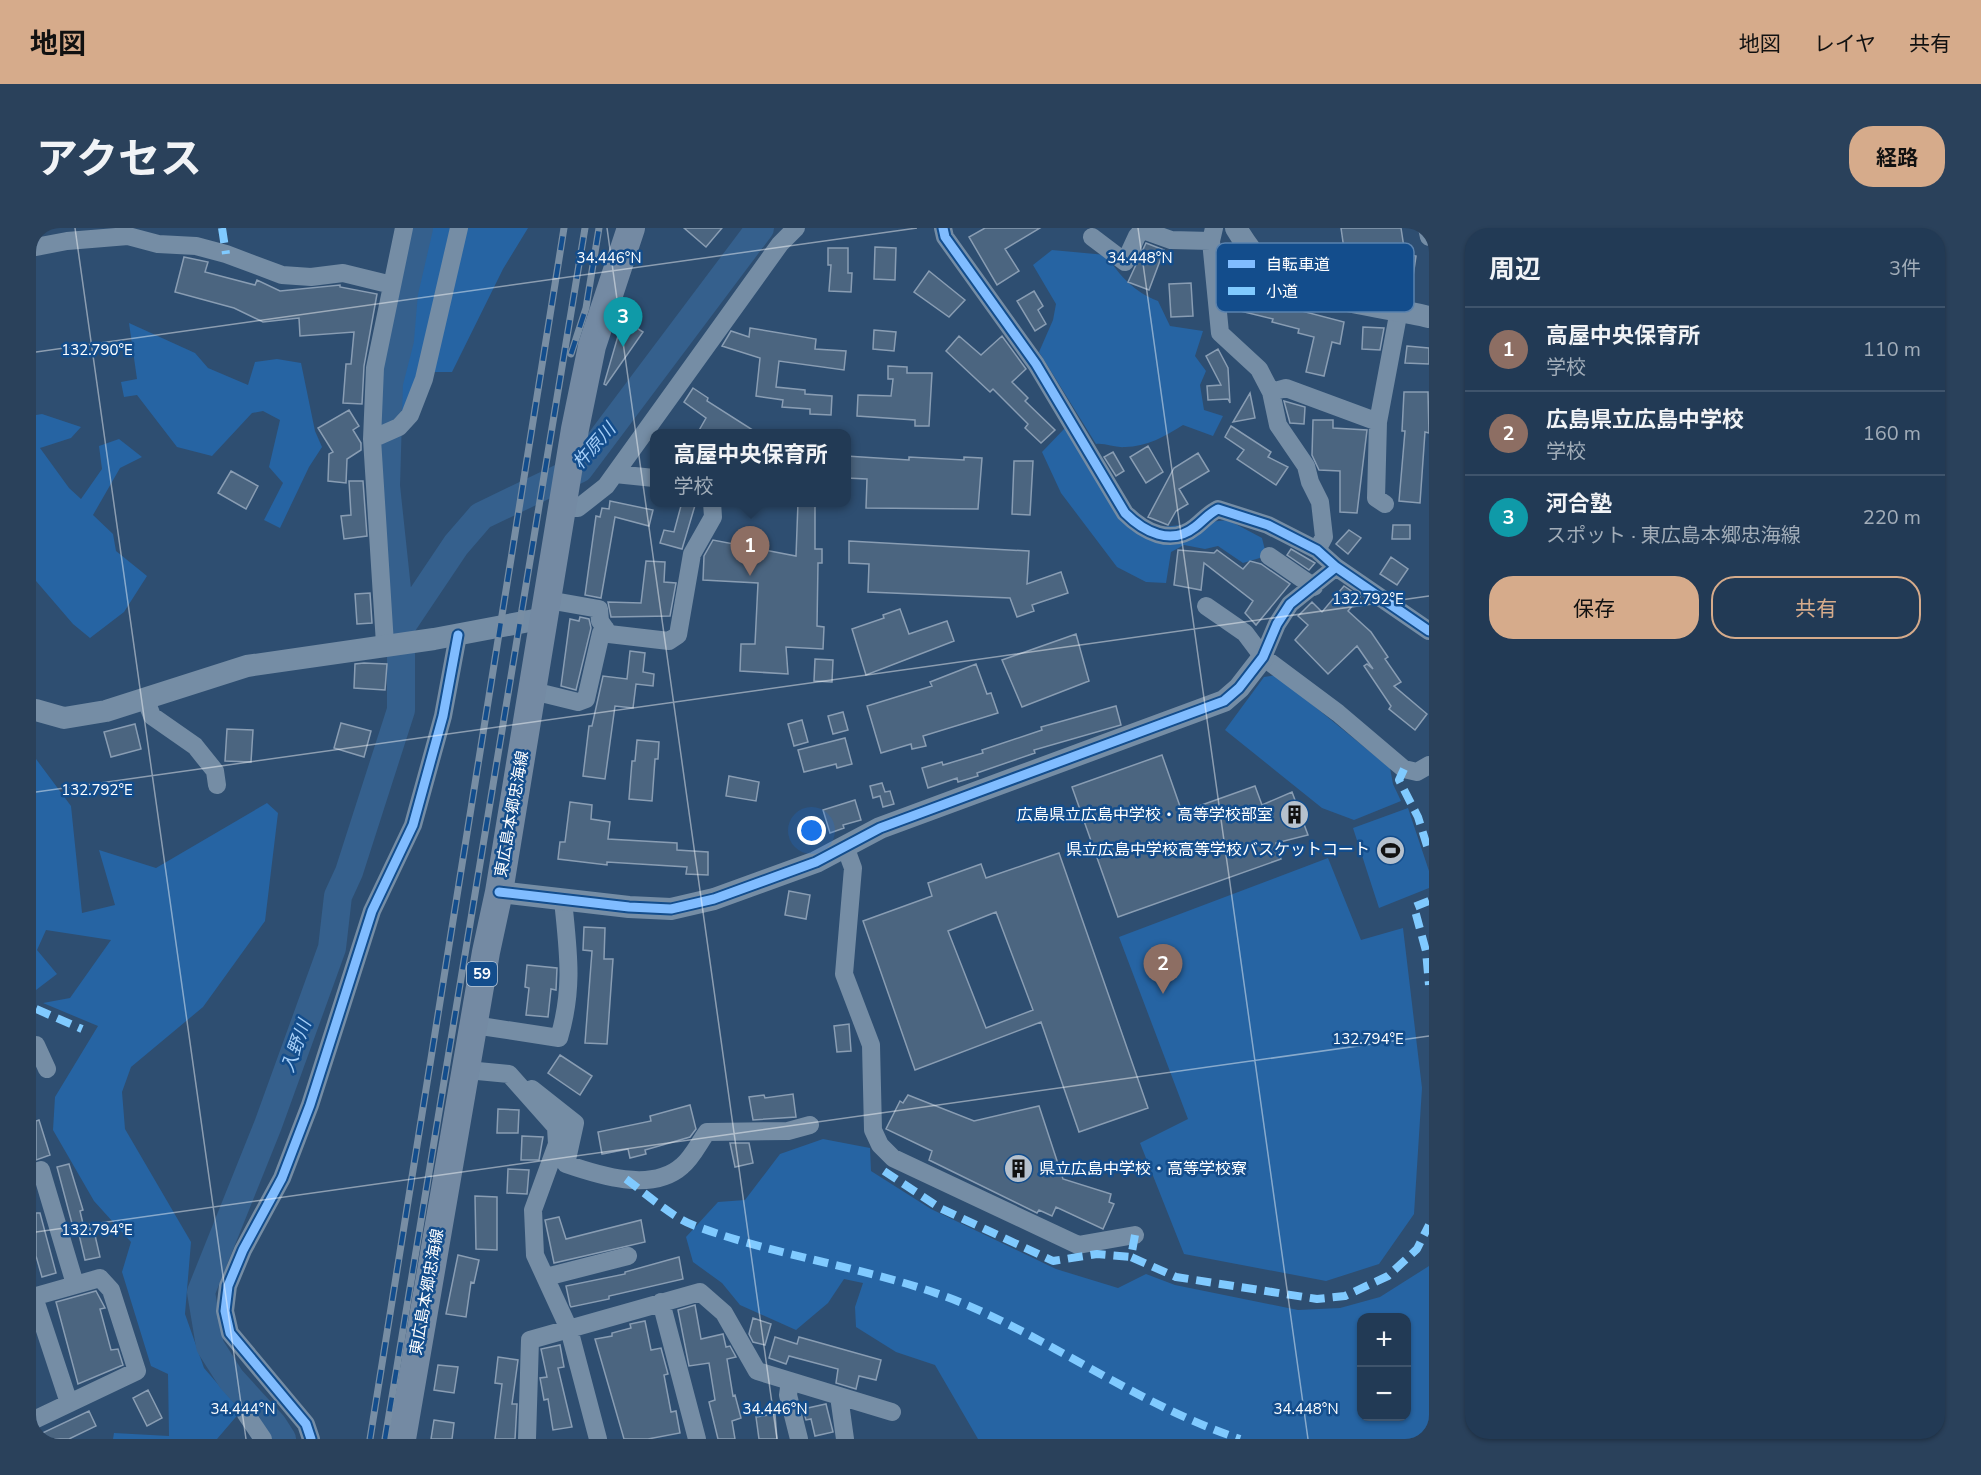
<!DOCTYPE html>
<html lang="ja">
<meta charset="utf-8">
<style>
body{margin:0;font-family:"Nunito Sans","Noto Sans JP",sans-serif;background:#2a415b;color:#f1f3f6}
.controls{position:absolute;right:18px;bottom:18px;display:grid;overflow:hidden;border-radius:12px;box-shadow:0 2px 4px #0004}
.controls button{width:54px;height:54px;display:grid;place-items:center;padding:0;border:0;border-bottom:2px solid #3f546c;background:#223a55;color:#f1f3f6;font:30px sans-serif}
.you{position:absolute;left:776px;top:603px;width:21px;height:21px;margin:-15px;border:4px solid #fff;border-radius:50%;background:#1a73e8;box-shadow:0 0 0 9px #1a73e833}
.badge{display:grid;place-items:center;width:39px;height:39px;border-radius:50%;background:#d6ab8b;color:#fff;font-size:20px;font-weight:700}
.pin{position:absolute;translate:-50% -50px;filter:drop-shadow(0 2px 3px #0008)}
.pin::after{content:'';position:absolute;top:32px;width:21px;height:18px;background:inherit;clip-path:polygon(0 0,100% 0,50% 100%)}
.popup{position:absolute;left:614px;top:201px;width:201px;height:78px;box-sizing:border-box;display:grid;place-content:center;border-radius:12px;background:#223a55;filter:drop-shadow(0 2px 4px #0005);font-size:20px;white-space:nowrap;color:#a2adb9}
.popup b{font-size:22px;color:#f1f3f6}
.popup::after{content:'';position:absolute;left:50%;top:100%;margin-left:-12px;border:12px solid transparent;border-top-color:#223a55}
.list{margin:0;padding:0;list-style:none}
h2{display:flex;justify-content:space-between;align-items:center;height:78px;margin:0;padding:0 24px;font-size:26px}
h2 small{font-size:20px;font-weight:400;color:#a2adb9}
.list li{display:grid;grid-template-columns:39px 1fr auto;gap:18px;align-items:center;box-sizing:border-box;height:84px;padding:0 24px;border-top:2px solid #3f546c}
.list b{display:block;font-size:22px;white-space:nowrap}
.list p{margin:0;font-size:20px;white-space:nowrap;color:#a2adb9}
.list em{font-size:20px;font-style:normal;color:#a2adb9}
.actions{display:flex;gap:12px;padding:18px 24px}
.actions a{flex:1;padding:14px 0;border:2px solid #d6ab8b;border-radius:24px;text-align:center;font-size:21px;color:#d6ab8b}
.actions .main{background:#d6ab8b;color:#111}
.map{position:relative;flex:none;width:1393px;height:1211px;overflow:hidden;border-radius:24px}
header{display:flex;align-items:center;gap:36px;box-sizing:border-box;height:84px;padding:0 30px;background:#d6ab8b;color:#111}
header strong{font-size:28px}
nav{display:flex;gap:33px;margin-inline-start:auto;font-size:21px}
.intro{display:flex;align-items:center;justify-content:space-between;box-sizing:border-box;height:144px;padding:0 36px}
h1{margin:0;font-size:42px}
.button{padding:15px 27px;border-radius:24px;background:#d6ab8b;color:#111;font-size:21px;font-weight:700}
main{display:flex;gap:36px;padding:0 36px}
aside{flex:1;background:#223a55;border-radius:24px;box-shadow:0 2px 4px #0004}
.map>svg:first-child{display:block}
.green{fill:#2664a3;fill-rule:evenodd}
.lines{fill:none;stroke-linecap:round;stroke-linejoin:round}
.river{stroke:#35608d;stroke-width:28}
.building{fill:#4b6580;stroke:#899db3;stroke-width:1.5;fill-rule:evenodd}
.minor{stroke:#758da5;stroke-width:18}
.tertiary{stroke:#758da5;stroke-width:22}
.primary{stroke:#748aa3;stroke-width:28}
.rail-casing{stroke:#788ea4;stroke-width:7}
.rail{stroke:#134d8c;stroke-width:4.5;stroke-dasharray:14;stroke-linecap:butt}
.quiet{stroke:#80caff;stroke-width:8;stroke-dasharray:15 8;stroke-linecap:butt}
.cycleway-casing{stroke:#134d8c;stroke-width:13}
.cycleway{stroke:#80bcff;stroke-width:9}
.ticks{fill:none;stroke:#fff;stroke-width:1.5;stroke-opacity:0.45}
.labels{text-anchor:middle;dominant-baseline:central;stroke-width:5;stroke-linejoin:round;paint-order:stroke}
.shield{fill:#134d8c;stroke:#b8cadc;stroke-width:1.5}
.shield-label{font-size:15px;font-weight:bold;fill:#fff}
.street-label{font-size:16px;fill:#fff;stroke:#134d8c}
.poi-label{font-size:16px;fill:#fff;stroke:#134d8c;text-anchor:end}
.water-label{font-size:18px;font-style:italic;fill:#a6cff8;stroke:#134d8c}
.key{fill:#134d8c;stroke:#5a82ae;stroke-width:1.5}
.key-label{font-size:16px;fill:#fff}
.ticks-label{font-size:15px;text-anchor:middle;fill:#fff;stroke:#134d8c;stroke-width:5;stroke-linejoin:round;paint-order:stroke}
</style>
<header>
<strong>地図</strong>
<nav><a>地図</a><a>レイヤ</a><a>共有</a></nav>
</header>
<div class="intro"><h1>アクセス</h1><a class="button">経路</a></div>
<main>
<div class="map">
<svg width="1393" height="1211" viewBox="0 0 1393 1211">
<rect width="100%" height="100%" fill="#2e4e71"/>
<path class="green" d="M391,0H492L467,41L416,144H389L372,190L357,191Z
M1016,22L1070,27C1084,48 1098,64 1122,73L1134,98L1167,103L1159,128L1170,143L1164,157L1168,182L1187,188L1177,208L1147,197C1130,208 1110,219 1089,219C1079,220 1070,215 1060,216L1003,124L1017,92L1020,76L997,37Z
M93,95L159,125L172,140L212,157L219,134L241,131L265,135L279,203L286,219L273,239L244,300L228,292L247,255L233,239L244,192L227,183L216,185L176,228L141,219L101,167L88,169L85,154L101,151Z
M6,186L45,199L35,210L4,220L33,260L45,271L66,241L63,218L83,211L106,229L84,240L57,287L77,306L80,323L111,348L88,384L54,410L37,396L0,353V187Z
M1030,199L1098,302L1192,292L1226,310L1232,334L1227,329L1207,335L1182,318L1169,321L1148,317L1135,324L1130,355L1110,354L1081,339L1025,265L1006,224Z
M1240,447L1354,540L1357,556L1365,573L1318,592L1286,580L1189,502L1228,449Z
M0,531L35,578L46,685L79,677L63,622L120,640L231,575L242,585L229,693L167,779L95,839L86,864L89,901L155,1014L149,1086L168,1140L205,1183L181,1211H77L78,1205L133,1208L132,1146L115,1138L86,1044L95,1014L58,973L17,902L19,869L62,798L7,775L34,770L75,712L10,702L1,722L21,746L0,762Z
M1372,580L1393,643V660L1343,680L1317,600Z
M1292,630L1325,712L1367,700L1386,860L1378,986L1343,1036L1290,1053L1148,1026L1104,915L1152,891L1083,709Z
M787,911L834,920L835,943L895,981L1020,1041L1082,1060L1110,1046L1139,1057L1262,1082L1304,1080L1344,1069L1393,1038V1211H942L899,1137L860,1124L820,1099L819,1079L827,1055L808,1051L792,1075L760,1102L704,1077L686,1055L657,1034L650,1009L682,974L709,972L744,926ZM1326,1090H1370V1188H1326Z"/>
<g class="lines">
<path class="river" d="M365,399L420,317L445,288L543,241L724,0
M246,1211L237,1197L195,1151L174,1118L165,1064L232,897L296,720L302,668L313,644L365,482V399L350,258L353,155L364,112L368,65L383,0"/>
</g>
<path class="building" d="M648,0H686L670,19Z
M949,0H1004L969,21L983,43L961,57L933,9Z
M1305,0H1365L1369,26L1380,28L1375,62L1346,58L1347,55L1329,51L1330,41L1321,39L1319,48L1303,45V54L1278,50L1279,20L1308,21Z
M1110,15L1128,22L1113,62L1092,54Z
M1195,17L1208,35L1197,46L1189,37L1187,24Z
M839,19L860,20L859,52L838,51Z
M792,20H812V45H816L815,64L793,63L795,37H792Z
M148,29L172,34L169,44L219,57L221,52L244,63L304,57V59L341,66L328,138L326,176L307,175L310,136H315L318,104L264,108L263,90L227,94L198,80L139,64Z
M893,43L929,72L913,89L878,64Z
M1155,55L1157,88L1135,89L1133,56Z
M1205,61L1224,65L1223,69L1259,77L1258,81L1308,94L1304,116L1296,114L1288,148L1270,144L1278,109L1262,105L1263,101L1236,94L1237,91L1200,82Z
M998,63L1007,78L1002,82L1010,96L999,103L981,73Z
M587,91L607,104L570,157L568,156Z
M1327,99L1348,100L1344,122L1326,121Z
M714,100L780,111L779,121L810,123L808,142L743,133L740,159L769,162V166L796,168L795,187L774,186V181L746,179L747,172L720,168L724,130L686,118L695,103L713,109Z
M838,102L860,104L858,123L837,121Z
M923,108L945,127L966,108L990,141L976,154L992,170L989,173L1019,202L1005,215L989,200L992,196L957,161L954,164L910,123Z
M1371,118L1393,120V136L1369,135Z
M1182,121L1192,140L1194,175L1192,171L1172,172L1171,158L1185,157L1170,128Z
M852,138L871,139V145H896L893,198H879V192L821,188L822,167L855,168L857,151H852Z
M657,160L672,170L671,173L723,206H661L670,190L648,174Z
M1368,164H1392L1393,205L1389,204L1384,275L1363,273L1369,203H1366Z
M1214,165L1219,190L1197,194Z
M1248,173L1269,179L1268,196L1254,195Z
M313,182L323,198L317,202L325,215V222L311,231L310,255L292,253L293,226L297,224L282,200Z
M1277,192H1297V200L1331,202L1321,285L1304,284V243L1283,242L1276,227Z
M1195,198L1235,224L1232,229L1252,239L1240,257L1201,231L1208,222L1189,209Z
M1112,218L1127,244L1110,255L1094,229Z
M1077,224L1088,243L1080,248L1068,229Z
M1162,225L1173,243L1143,261L1152,276L1140,283L1132,297L1112,289L1138,240Z
M810,228L873,232V229L928,232V229L946,230L942,281L830,280L831,251L810,250Z
M978,233H997L994,287L976,286Z
M195,243L222,258L210,281L182,265Z
M313,253H327L331,308L308,311L305,288L315,287Z
M574,273L617,282L613,298L579,289L565,370L549,367L560,288L564,289L566,280L573,281Z
M646,274H660L646,321L624,315L628,302L638,304Z
M762,274H779V321H786V335H782L781,398L788,399L787,421L750,419L752,446L704,443L705,416H719L722,355L667,352L668,328L677,312L760,328Z
M1357,297H1374V311H1356Z
M1313,302L1325,310L1312,326L1300,316Z
M813,313L993,323L991,356L1025,344L1032,365L996,377L998,383L981,389L974,370L832,364L833,336L813,335Z
M1255,321L1279,335L1273,342L1251,327Z
M1142,322L1178,325L1181,322L1207,341L1214,333L1225,336L1254,356L1220,397L1209,385L1217,373L1168,335L1165,362L1138,357Z
M1355,329L1372,341L1361,357L1344,346Z
M610,333L629,334L628,354L640,355L634,388L575,389L572,374L605,375Z
M1308,358L1324,369L1312,383L1335,404L1352,429L1349,431L1365,454L1358,458L1391,486L1379,502L1353,481L1355,478L1328,438L1331,436L1337,441L1321,418L1292,446L1259,412L1272,397L1262,388L1276,374L1286,384Z
M334,365L336,395L321,396L319,366Z
M864,381L873,406L911,393L918,413L830,447L816,401L848,390L847,387Z
M544,389L553,391L555,400L540,462L525,458L534,391L543,393Z
M1040,406L1053,453L986,479L966,432Z
M594,423L609,425L607,444L618,446L617,458L600,456L597,480L579,478L569,551L547,548L553,498H556L567,448L591,451Z
M779,431L797,432L796,454L778,453Z
M328,435L351,436L349,462L318,460L319,436Z
M940,436L951,466L955,465L962,485L887,508L890,518L876,521L875,516L845,525L831,478L896,458L894,454Z
M1080,478L1085,497L998,522L999,525L941,545L942,548L922,554L921,550L892,560L886,540L906,534L907,537L947,525L946,522L1006,502L1005,499Z
M807,484L812,502L797,506L792,488Z
M766,492L772,514L758,518L752,496Z
M305,495L335,503L328,529L298,520Z
M99,496L105,521L75,529L68,504Z
M191,501L217,502L215,534L189,533Z
M809,510L816,536L801,540L800,536L768,544L762,522Z
M601,512L623,514L622,531H619L616,573L593,571L596,533H599Z
M1126,527L1146,584L1219,558L1226,577L1256,564L1272,607L1240,615L1245,631L1082,689L1036,559Z
M693,548L723,554L720,573L690,568Z
M846,555L849,564L854,563L858,576L847,579L844,568L837,570L834,558Z
M819,572L825,592L807,597L808,600L794,605L787,582Z
M534,574L556,577L555,591L574,594L572,611L641,615V622L672,624V647L650,646L651,639L571,634V637L522,631L524,614H529Z
M1023,625L1112,880L1043,904L1005,794L879,842L827,693L896,668L892,655L945,636L950,650ZM960,684L997,782L950,800L912,703Z
M753,663L774,667L770,691L749,687Z
M548,699L569,700L568,731H577L571,816L549,815L556,723L547,722Z
M491,737L521,740L520,762L515,761L512,789L490,787L493,760L489,759Z
M813,796L815,823L801,824L798,798Z
M524,827L556,848L544,867L512,845Z
M757,866L760,889L717,892L713,869L728,867L729,870Z
M872,867L938,893L1003,878L1027,951L1075,966L1073,974L1078,976L1067,1001L1020,979L1016,988L1003,982L1001,985L893,932L896,923L850,901L864,873L867,875Z
M654,877L660,901L654,909L609,922L610,926L594,930L592,921L566,926L562,904L615,893L614,888Z
M462,881L483,882L482,905H461Z
M3,892L14,927L0,932V893Z
M486,908L507,909L503,932H485Z
M694,915H713L717,935L699,939Z
M33,936L47,982L44,983L48,1000L38,1003L21,939Z
M472,941L493,942L491,966L471,965Z
M439,968L461,969V1022L440,1021Z
M0,985H4L20,1045L6,1049L0,1028Z
M523,989L530,1011L605,992L609,1014L518,1035L509,992Z
M54,1000L55,1004L58,1003L64,1029L49,1032L42,1002Z
M422,1027L443,1032L438,1055L435,1054L430,1089L410,1086Z
M643,1029L647,1051L573,1068V1071L535,1079L534,1077L530,1058L589,1046V1044Z
M60,1063L69,1080L64,1081L75,1122L82,1121L87,1137L42,1156L20,1074Z
M659,1077L665,1111L687,1106L690,1119L694,1118L700,1129L691,1131L697,1168L699,1167L705,1190L696,1193L699,1211H682L673,1174L679,1172L673,1135L653,1138L642,1082Z
M717,1090L735,1096L729,1117L717,1114L713,1106Z
M609,1093L615,1122L625,1120L632,1146L628,1147L635,1184L640,1183L644,1205L612,1211H588L559,1111L576,1108V1105L595,1100L594,1096Z
M739,1109L761,1116L763,1109L845,1132L840,1152L823,1148L820,1161L800,1155L802,1141L753,1128L750,1136L733,1130Z
M524,1117L528,1139L522,1140L536,1199L517,1202L512,1171L508,1172L504,1150L511,1149L505,1121Z
M462,1129L482,1132L476,1176H481L479,1211H459L466,1156L459,1155Z
M402,1137L422,1139L418,1165L398,1162Z
M112,1162L126,1190L111,1198L97,1170Z
M790,1176L797,1204L779,1208L775,1191L770,1192L767,1181Z
M53,1183L60,1198L33,1211H0V1208Z
M739,1186L741,1211H723L720,1189Z
M398,1192L418,1195L416,1211H395Z"/>
<g class="lines">
<path class="minor" d="M907,0L909,9L1000,136L1089,285C1108,304 1135,318 1159,299C1167,293 1172,286 1182,281L1232,297L1281,322L1300,339L1393,403
M1178,0L1175,13L1184,105L1223,141L1235,164L1242,197L1270,238L1274,254L1284,274L1288,309L1281,322
M1391,0L1393,9
M1056,9L1089,34L1101,8L1107,2L1135,12L1175,13
M0,19L31,13L92,8L122,16L160,18L190,26L246,47L275,49L307,45L356,57
M1235,164L1250,160L1342,194
M336,211L363,199L374,187L388,151L423,0
M579,246L618,250
M1349,276L1340,270L1342,194L1363,82
M527,280H542L570,258L744,16L760,0
M1233,328L1278,359
M512,372L563,381L564,393L573,406L633,413L642,407L656,326L677,289L676,274
M1170,378L1209,405L1227,429L1302,485L1368,541L1381,544L1393,537
M349,416L336,211L339,140L368,0
M1227,429L1241,396L1254,376L1300,339
M497,463L542,474L550,471L565,405L569,400
M109,470L116,488L159,518L179,543L181,557
M809,618L817,640L808,746L835,817L837,902L844,917L857,930L1042,1017L1099,1007
M438,797L523,810C538,759 532,723 527,672
M0,817L11,841
M431,842L473,846L520,899L521,916L497,982L499,1027L533,1101L562,1211
M496,861L539,895L530,936C562,947 616,965 646,938C656,930 663,915 671,904L752,903L774,897
M0,944L5,942L39,1056
M510,1049L592,1028
M0,1068L64,1050L75,1062L101,1143L0,1191
M625,1074L661,1211
M0,1075L33,1175
M754,1153L752,1167L763,1211
M803,1168L809,1211
M210,1186L227,1211
M275,1211L270,1196L194,1105L189,1083L192,1058L207,1022L246,950L274,877L336,683L377,597L407,488L422,407
M491,1211L494,1112L664,1064L688,1085L721,1143L856,1184"/>
<path class="tertiary" d="M1200,0C1209,15 1221,32 1234,43C1269,72 1349,78 1393,89
M0,482L28,490L70,483L211,438L398,411L509,390
M463,664L593,679L635,681L678,671L780,634L844,600L1188,473L1203,460L1227,429"/>
<path class="primary" d="M366,1211L450,724L463,664L539,201L556,118L595,0"/>
<defs>
<path id="rail" d="M535,126L550,80L563,0
M334,1211L528,0
M349,1211L549,0"/>
</defs>
<use href="#rail" class="rail-casing"/>
<use href="#rail" class="rail"/>
<path class="quiet" d="M186,0L190,26
M1368,541L1363,552L1382,589L1393,624
M1393,673L1378,679L1390,723L1393,757
M0,781L46,801
M848,943L904,980L1017,1033L1061,1026L1095,1029
M590,951C609,965 636,989 657,997C747,1031 843,1040 931,1077C1024,1117 1108,1179 1204,1211
M1099,1007L1095,1029L1140,1049L1281,1071L1309,1068L1352,1048L1381,1021L1393,997"/>
<defs>
<path id="cycleway" d="M907,0L909,9L1000,136L1089,285C1108,304 1135,318 1159,299C1167,293 1172,286 1182,281L1232,297L1281,322L1300,339L1393,403
M463,664L593,679L635,681L678,671L780,634L844,600L1188,473L1203,460L1227,429L1241,396L1254,376L1300,339
M275,1211L270,1196L194,1105L189,1083L192,1058L207,1022L246,950L274,877L336,683L377,597L407,488L422,407"/>
</defs>
<use href="#cycleway" class="cycleway-casing"/>
<use href="#cycleway" class="cycleway"/>
</g>
<path class="ticks" d="M39,0L210,1211M571,0L741,1211M1102,0L1272,1211M0,124L881,0M0,564L1393,368M0,1004L1393,808"/>
<defs>
<symbol id="building-disc" viewBox="-11 -11 22 22"><circle r="9.5" fill="#b6c1cd" stroke="#134d8c"/><path d="M-4-6H4V6H1V3H-1V6H-4ZM-2.5-4.3h1.7v1.8h-1.7ZM.8-4.3h1.7v1.8H.8ZM-2.5-1h1.7V.8h-1.7ZM.8-1h1.7V.8H.8Z" fill="#111"/></symbol>
<symbol id="stadium-disc" viewBox="-11 -11 22 22"><circle r="9.5" fill="#b6c1cd" stroke="#134d8c"/><path d="M0-5a6.5 5 0 1 0 0 10a6.5 5 0 1 0 0-10ZM-3.5-1.8h7v3.6h-7Z" fill="#111"/></symbol>
</defs>
<g fill-rule="evenodd">
<use href="#building-disc" x="1242" y="570" width="33" height="33"/>
<use href="#stadium-disc" x="1338" y="606" width="33" height="33"/>
<use href="#building-disc" x="966" y="924" width="33" height="33"/>
</g>
<g class="labels">
<rect class="shield" x="431" y="734" width="30" height="24" rx="4.5"/>
<g class="shield-label">
<text x="446" y="746">59</text>
</g>
<g class="street-label">
<text transform="translate(476 586) rotate(-80)">東広島本郷忠海線</text>
<text transform="translate(391 1064) rotate(-80)">東広島本郷忠海線</text>
</g>
<g class="poi-label">
<text x="1237" y="587">広島県立広島中学校・高等学校部室</text>
<text x="1334" y="622">県立広島中学校高等学校バスケットコート</text>
<text x="1003" y="941" text-anchor="start">県立広島中学校・高等学校寮</text>
</g>
<g class="water-label">
<text transform="translate(558 218) rotate(-49)">杵原川</text>
<text transform="translate(260 818) rotate(-70)">入野川</text>
</g>
</g>
<rect x="1180" y="15" width="198" height="69" rx="9" class="key"/>
<rect x="1192" y="32" width="27" height="8" fill="#80bcff"/>
<rect x="1192" y="59" width="27" height="8" fill="#80caff"/>
<g class="key-label">
<text x="1230" y="42">自転車道</text>
<text x="1230" y="69">小道</text>
</g>
<g class="ticks-label">
<text x="573" y="35">34.446°N</text>
<text x="1104" y="35">34.448°N</text>
<text x="61" y="127">132.790°E</text>
<text x="1332" y="376">132.792°E</text>
<text x="61" y="567">132.792°E</text>
<text x="1332" y="816">132.794°E</text>
<text x="61" y="1007">132.794°E</text>
<text x="207" y="1186">34.444°N</text>
<text x="739" y="1186">34.446°N</text>
<text x="1270" y="1186">34.448°N</text>
</g>
</svg>
<div class="controls">
<button>+</button>
<button>−</button>
</div>
<div class="you"></div>
<div class="pin badge" style="left:714px;top:348px;background:#8d6e63">1</div>
<div class="popup"><b>高屋中央保育所</b>学校</div>
<div class="pin badge" style="left:1127px;top:766px;background:#8d6e63">2</div>
<div class="pin badge" style="left:587px;top:119px;background:#0f9aa8">3</div>
</div>
<aside>
<h2>周辺<small>3件</small></h2>
<ul class="list">
<li><span class="badge" style="background:#8d6e63">1</span><div><b>高屋中央保育所</b><p>学校</p></div><em>110 m</em></li>
<li><span class="badge" style="background:#8d6e63">2</span><div><b>広島県立広島中学校</b><p>学校</p></div><em>160 m</em></li>
<li><span class="badge" style="background:#0f9aa8">3</span><div><b>河合塾</b><p>スポット · 東広島本郷忠海線</p></div><em>220 m</em></li>
</ul>
<div class="actions"><a class="main">保存</a><a>共有</a></div>
</aside>
</main>
